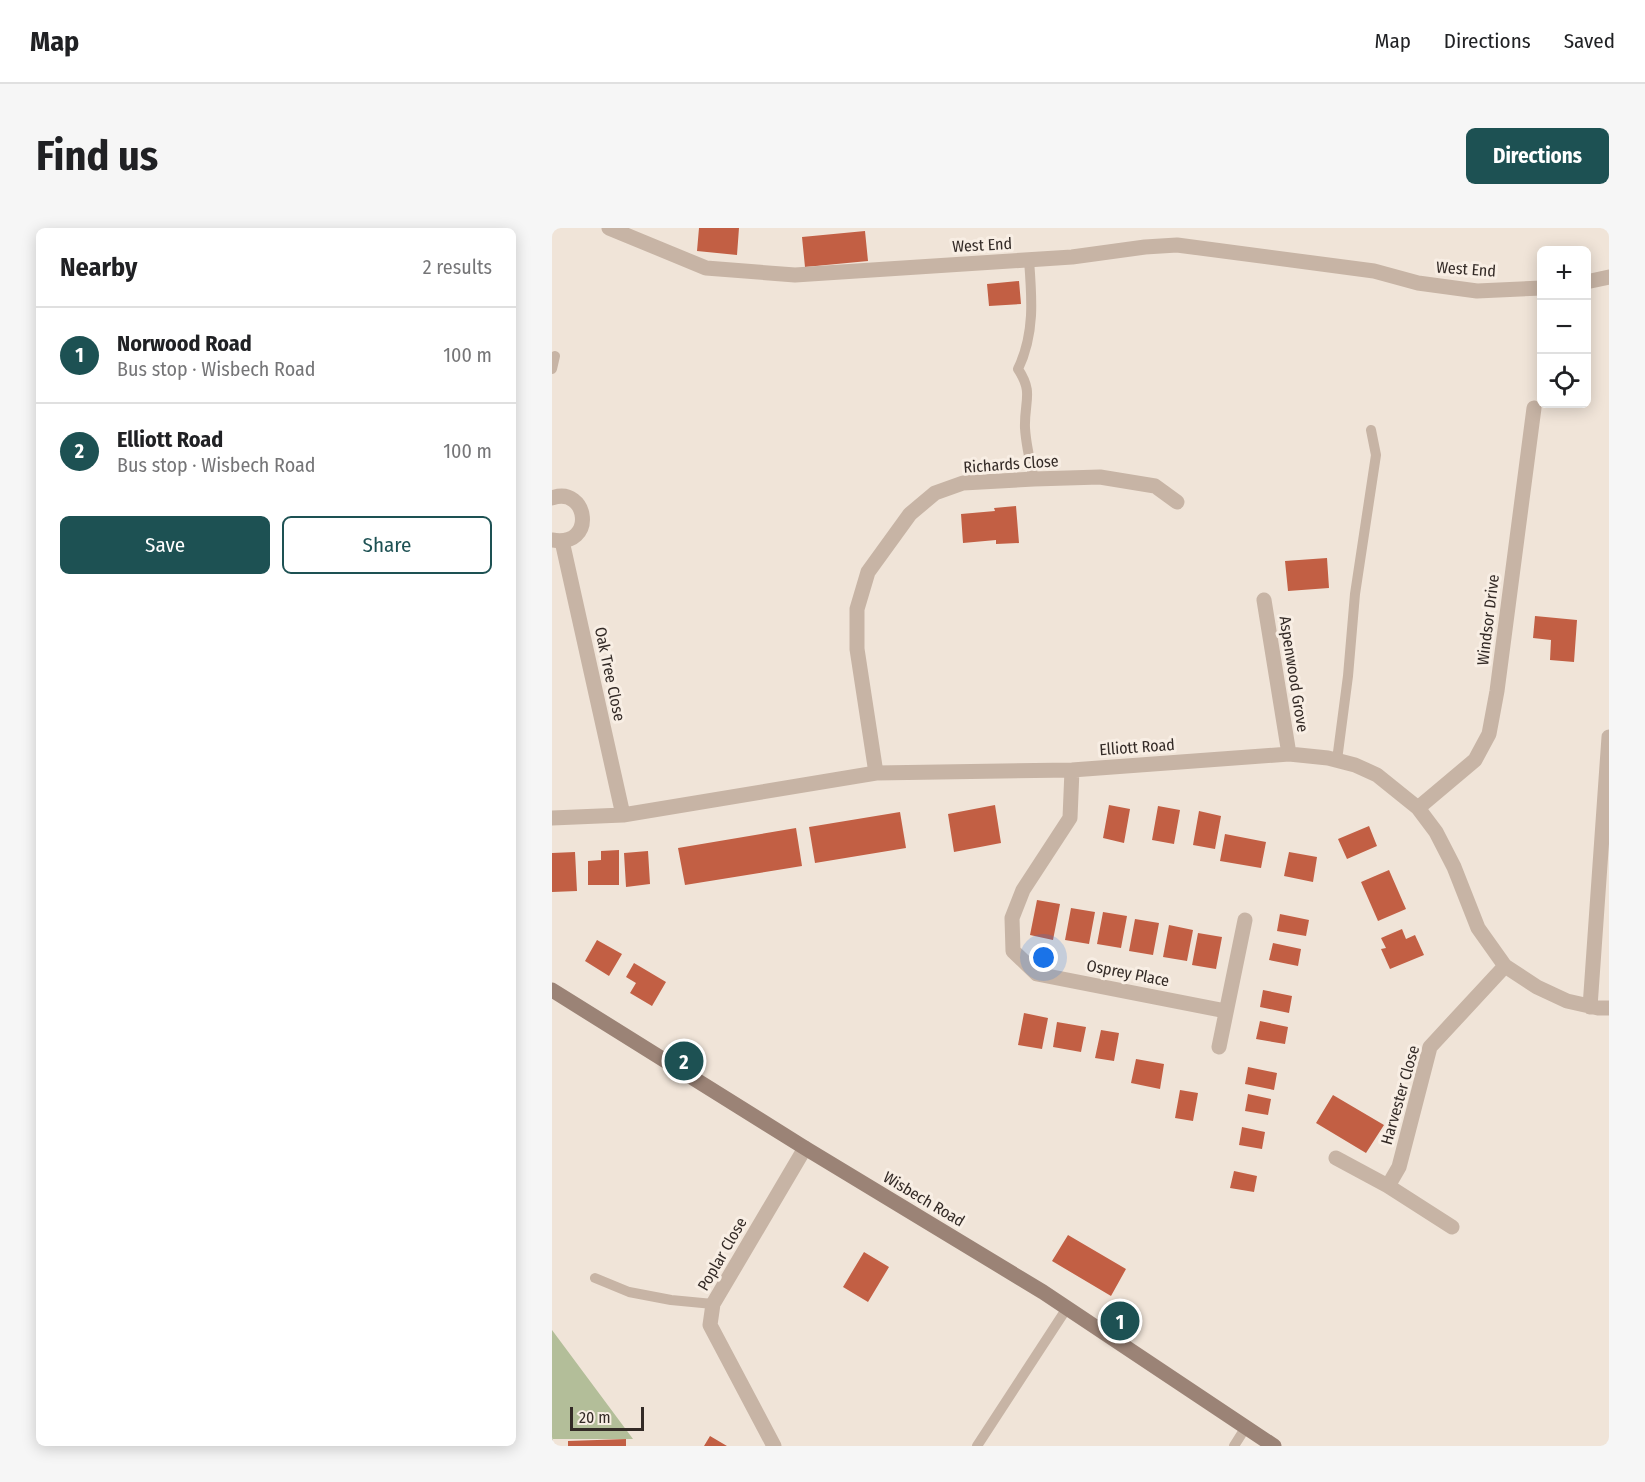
<!DOCTYPE html>
<meta charset="utf-8">
<style>
body{margin:0;font-family:"Fira Sans Condensed",sans-serif;background:#f6f6f6;color:#202124}
.controls{position:absolute;right:18px;top:18px;display:grid;overflow:hidden;border-radius:9px;box-shadow:0 3px 15px #0003}
.controls button{width:54px;height:54px;display:grid;place-items:center;padding:0;border:0;border-bottom:2px solid #e0e0e0;background:#fff;color:#202124;font:30px sans-serif}
.scale{position:absolute;left:18px;bottom:15px;width:74px;box-sizing:border-box;padding-left:6px;border:3px solid #332a26;border-top:0;font-size:16px;line-height:21px;white-space:nowrap;color:#332a26;-webkit-text-stroke:4px #f8eee4;paint-order:stroke}
.you{position:absolute;left:492px;top:730px;width:21px;height:21px;margin:-15px;border:4px solid #fff;border-radius:50%;background:#1a73e8;box-shadow:0 0 0 9px #1a73e833}
.badge{display:grid;place-items:center;width:39px;height:39px;border-radius:50%;background:#1d5153;color:#fff;font-size:20px;font-weight:700}
.pin{position:absolute;translate:-50% -50%;border:3px solid #fff;box-shadow:0 2px 6px #0006}
.list{margin:0;padding:0;list-style:none}
h2{display:flex;justify-content:space-between;align-items:center;height:78px;margin:0;padding:0 24px;font-size:26px}
h2 small{font-size:20px;font-weight:400;color:#757577}
.list li{display:grid;grid-template-columns:39px 1fr auto;gap:18px;align-items:center;box-sizing:border-box;height:96px;padding:0 24px;border-top:2px solid #e0e0e0}
.list b{display:block;font-size:22px;white-space:nowrap}
.list p{margin:0;font-size:20px;white-space:nowrap;color:#757577}
.list em{font-size:20px;font-style:normal;color:#757577}
.actions{display:flex;gap:12px;padding:18px 24px}
.actions a{flex:1;padding:14px 0;border:2px solid #1d5153;border-radius:9px;text-align:center;font-size:21px;color:#1d5153}
.actions .main{background:#1d5153;color:#fff}
.icon{flex:none;width:33px;height:33px;fill:none;stroke:currentColor;stroke-width:2;stroke-linecap:round;stroke-linejoin:round}
.map{position:relative;flex:none;width:1057px;height:1218px;overflow:hidden;border-radius:9px}
header{display:flex;align-items:center;gap:36px;box-sizing:border-box;height:84px;padding:0 30px;background:#fff;border-bottom:2px solid #e0e0e0}
header strong{font-size:28px}
nav{display:flex;gap:33px;margin-inline-start:auto;font-size:21px}
.intro{display:flex;align-items:center;justify-content:space-between;box-sizing:border-box;height:144px;padding:0 36px}
h1{margin:0;font-size:42px}
.button{padding:15px 27px;border-radius:9px;background:#1d5153;color:#fff;font-size:21px;font-weight:700}
main{display:flex;gap:36px;padding:0 36px}
aside{flex:1;background:#fff;border-radius:9px;box-shadow:0 3px 15px #0003}
.map>svg:first-child{display:block}
.green{fill:#b3be99}
.building{fill:#c25f44}
.lines{fill:none;stroke-linecap:round;stroke-linejoin:round}
.service{stroke:#c7b4a5;stroke-width:10}
.minor{stroke:#c7b4a5;stroke-width:15}
.secondary{stroke:#9b8376;stroke-width:15}
.labels{text-anchor:middle;dominant-baseline:central;stroke-width:6;stroke-linejoin:round;paint-order:stroke}
.street-label{font-size:16px;fill:#332a26;stroke:#f8eee4}
</style>
<header>
<strong>Map</strong>
<nav><a>Map</a><a>Directions</a><a>Saved</a></nav>
</header>
<div class="intro"><h1>Find us</h1><a class="button">Directions</a></div>
<main>
<aside>
<h2>Nearby<small>2 results</small></h2>
<ul class="list">
<li><span class="badge">1</span><div><b>Norwood Road</b><p>Bus stop · Wisbech Road</p></div><em>100 m</em></li>
<li><span class="badge">2</span><div><b>Elliott Road</b><p>Bus stop · Wisbech Road</p></div><em>100 m</em></li>
</ul>
<div class="actions"><a class="main">Save</a><a>Share</a></div>
</aside>
<div class="map">
<svg width="1057" height="1218" viewBox="0 0 1057 1218">
<rect width="100%" height="100%" fill="#f0e4d8"/>
<path class="green" d="M0,1102L81,1211H1L0,1218Z"/>
<path class="building" d="M147,0H187L185,27L145,23Z
M313,3L316,33L253,39L250,9Z
M467,53L469,76L437,78L435,56Z
M464,278L467,315L444,316V312L411,315L409,286L443,283L442,280Z
M775,330L777,360L736,363L733,333Z
M983,388L1025,392L1022,434L998,432L999,412L981,410Z
M443,577L449,615L402,624L396,586Z
M557,577L578,581L572,615L551,610Z
M606,578L628,582L622,616L600,612Z
M647,583L669,588L663,621L641,617Z
M348,584L354,620L263,635L257,599Z
M817,598L825,618L795,631L786,611Z
M244,600L250,638L133,657L126,620Z
M673,606L714,614L709,640L668,633Z
M67,622V657H36V633L49,632V623Z
M96,623L98,656L74,659L72,625Z
M23,624L25,663L0,664V625Z
M737,624L765,629L761,654L732,648Z
M837,642L854,681L826,693L809,654Z
M485,672L508,676L501,712L478,707Z
M519,680L543,684L537,716L513,712Z
M551,684L575,688L569,720L545,716Z
M728,686L757,692L754,708L725,703Z
M583,691L607,695L601,727L577,723Z
M617,697L641,702L635,733L611,729Z
M850,701L854,711L863,707L872,727L838,741L829,721L834,720L829,710Z
M646,705L670,709L664,741L640,737Z
M45,712L70,726L57,748L33,733Z
M721,715L749,721L746,738L717,732Z
M82,735L114,754L100,778L78,765L84,755L74,749Z
M711,762L740,768L737,785L708,779Z
M472,785L496,790L490,821L466,817Z
M708,793L736,799L733,816L704,811Z
M505,794L534,799L529,824L501,819Z
M549,802L567,805L562,833L543,830Z
M584,831L612,836L608,861L579,855Z
M696,839L725,845L722,862L693,856Z
M628,862L646,865L641,893L623,890Z
M696,866L719,871L716,887L693,883Z
M781,867L832,897L814,925L764,895Z
M690,899L713,904L710,921L687,917Z
M682,943L705,948L702,964L678,960Z
M516,1007L574,1041L559,1068L500,1033Z
M312,1024L337,1039L316,1074L291,1059Z
M158,1208L175,1218H152Z
M74,1211V1218H16V1213Z"/>
<g class="lines">
<path class="service" d="M477,32C480,70 483,106 466,141C482,165 472,173 473,200C474,217 478,234 482,251
M0,141L3,128
M785,532L796,448L803,366L824,227L819,202
M43,1050L77,1064L119,1072L161,1076
M425,1218L515,1080
M682,1218L694,1199"/>
<path class="minor" d="M57,0L154,40L243,47L520,29L593,19L625,17L822,43L866,55L925,63L990,60
M1034,54L1057,49
M0,270C36,257 45,320 0,312
M10,313L71,587
M712,372L737,526
M520,542L518,590L471,662L460,690L461,723L485,746L674,783
M324,545L305,421V381L316,344L358,286L383,265L411,255L482,251L548,249L603,258L625,274
M866,580L923,532L937,506L945,463L982,180
M0,590L71,587L324,545L520,542L737,526L776,530L803,537L825,547L866,580L884,604L902,639L926,700L953,738L985,759L1015,773L1046,780H1057
M1038,779L1057,509
M667,819L693,692
M784,930L836,958L900,999
M836,958L847,939L878,819L953,738
M222,1218L158,1097L161,1076L253,920"/>
<path class="secondary" d="M0,762L253,920L491,1064L722,1218"/>
</g>
<g class="labels">
<g class="street-label">
<text transform="translate(430 17) rotate(-3)">West End</text>
<text transform="translate(914 41) rotate(4)">West End</text>
<text transform="translate(459 236) rotate(-4)">Richards Close</text>
<text transform="translate(936 392) rotate(-83)">Windsor Drive</text>
<text transform="translate(58 446) rotate(78)">Oak Tree Close</text>
<text transform="translate(742 446) rotate(81)">Aspenwood Grove</text>
<text transform="translate(585 519) rotate(-4)">Elliott Road</text>
<text transform="translate(576 745) rotate(11)">Osprey Place</text>
<text transform="translate(848 867) rotate(-74)">Harvester Close</text>
<text transform="translate(372 971) rotate(31)">Wisbech Road</text>
<text transform="translate(170 1026) rotate(-60)">Poplar Close</text>
</g>
</g>
</svg>
<div class="controls">
<button>+</button>
<button>−</button>
<button><svg class="icon" aria-label="locate" viewBox="0 0 24 24"><circle cx="12" cy="12" r="6"/><path d="M12 2v4M12 18v4M2 12h4M18 12h4"/></svg></button>
</div>
<div class="scale">20 m</div>
<div class="you"></div>
<div class="pin badge" style="left:568px;top:1093px">1</div>
<div class="pin badge" style="left:132px;top:833px">2</div>
</div>
</main>
